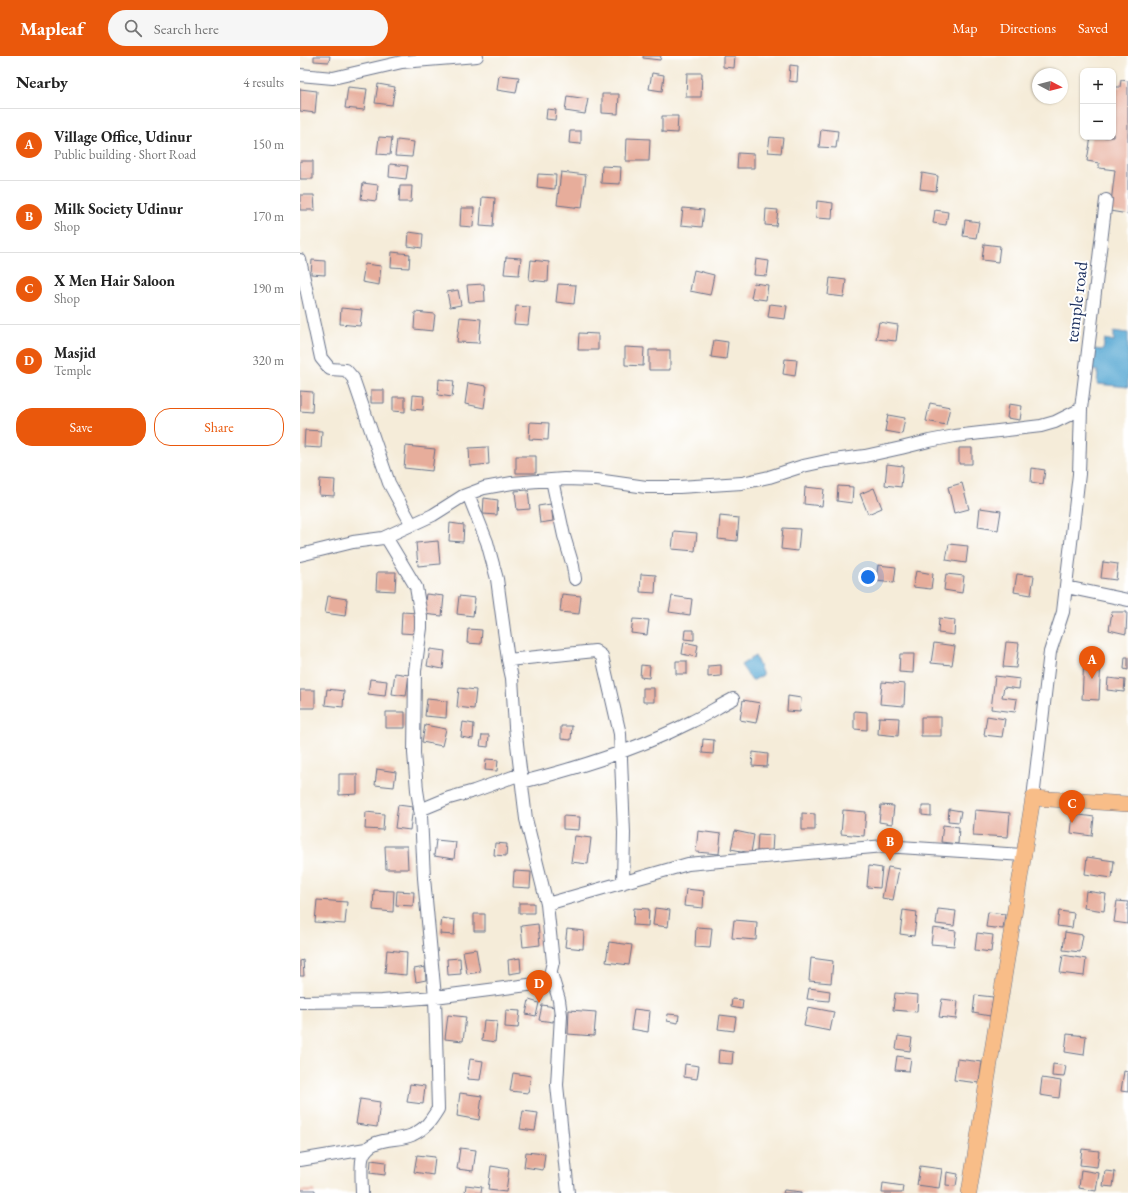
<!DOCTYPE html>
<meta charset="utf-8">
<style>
body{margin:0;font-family:"EB Garamond",serif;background:#f6f6f6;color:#222}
.controls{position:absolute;right:12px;top:12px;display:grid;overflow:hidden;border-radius:8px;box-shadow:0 1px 3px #0004}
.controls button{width:36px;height:36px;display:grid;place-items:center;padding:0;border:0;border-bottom:1px solid #e0e0e0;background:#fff;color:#222;font:20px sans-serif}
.compass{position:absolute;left:732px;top:12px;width:36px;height:36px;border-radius:50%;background:#fff;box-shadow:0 1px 3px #0004;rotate:97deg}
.you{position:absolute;left:568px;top:521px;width:14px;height:14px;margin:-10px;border:3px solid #fff;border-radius:50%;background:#1a73e8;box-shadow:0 0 0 6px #1a73e833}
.badge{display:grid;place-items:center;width:26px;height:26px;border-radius:50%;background:#ea580c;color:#fff;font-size:13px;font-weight:700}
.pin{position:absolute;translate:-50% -33px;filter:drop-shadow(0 1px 2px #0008)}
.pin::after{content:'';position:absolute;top:21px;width:14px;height:12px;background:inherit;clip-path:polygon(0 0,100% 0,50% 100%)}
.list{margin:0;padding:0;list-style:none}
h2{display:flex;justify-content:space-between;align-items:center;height:52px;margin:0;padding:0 16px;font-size:17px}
h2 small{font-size:13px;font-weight:400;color:#767676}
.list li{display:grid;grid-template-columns:26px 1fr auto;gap:12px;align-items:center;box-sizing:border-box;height:72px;padding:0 16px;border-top:1px solid #e0e0e0}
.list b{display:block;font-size:15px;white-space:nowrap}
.list p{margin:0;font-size:13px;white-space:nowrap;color:#767676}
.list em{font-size:13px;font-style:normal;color:#767676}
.actions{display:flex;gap:8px;padding:12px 16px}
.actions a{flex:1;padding:9px 0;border:1px solid #ea580c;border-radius:16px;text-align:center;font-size:14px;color:#ea580c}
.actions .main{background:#ea580c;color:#fff}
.icon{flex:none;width:22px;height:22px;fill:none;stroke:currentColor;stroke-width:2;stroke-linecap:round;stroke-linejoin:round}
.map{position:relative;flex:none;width:828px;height:1137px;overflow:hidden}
header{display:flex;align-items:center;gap:24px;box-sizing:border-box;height:56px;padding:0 20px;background:#ea580c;color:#fff}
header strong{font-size:19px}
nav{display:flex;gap:22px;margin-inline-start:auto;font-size:14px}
.search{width:280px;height:36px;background:#f6f6f6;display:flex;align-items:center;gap:10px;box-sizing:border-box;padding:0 14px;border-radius:22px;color:#767676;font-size:15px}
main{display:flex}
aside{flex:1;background:#fff}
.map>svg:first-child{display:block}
.water{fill:#5baad4;stroke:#3b6c99}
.building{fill:#e7ad9b}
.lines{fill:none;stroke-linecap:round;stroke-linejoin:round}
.minor-casing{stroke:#677189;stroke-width:14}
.major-casing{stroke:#677189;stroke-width:16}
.minor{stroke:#fff;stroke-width:12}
.major{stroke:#f8bd88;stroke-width:15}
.labels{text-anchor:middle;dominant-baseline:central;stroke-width:4;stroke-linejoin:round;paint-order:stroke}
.street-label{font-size:18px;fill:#1b2f5e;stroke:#fff}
</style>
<header>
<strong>Mapleaf</strong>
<div class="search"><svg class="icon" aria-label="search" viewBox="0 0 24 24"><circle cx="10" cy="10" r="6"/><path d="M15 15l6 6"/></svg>Search here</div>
<nav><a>Map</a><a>Directions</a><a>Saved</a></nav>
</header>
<main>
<aside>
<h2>Nearby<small>4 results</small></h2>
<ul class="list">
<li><span class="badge">A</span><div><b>Village Office, Udinur</b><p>Public building · Short Road</p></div><em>150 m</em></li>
<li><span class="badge">B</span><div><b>Milk Society Udinur</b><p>Shop</p></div><em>170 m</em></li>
<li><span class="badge">C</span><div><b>X Men Hair Saloon</b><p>Shop</p></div><em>190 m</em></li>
<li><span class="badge">D</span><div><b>Masjid</b><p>Temple</p></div><em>320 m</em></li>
</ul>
<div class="actions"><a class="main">Save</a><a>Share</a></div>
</aside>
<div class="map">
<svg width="828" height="1137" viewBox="0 0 828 1137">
<rect width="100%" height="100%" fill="#fff"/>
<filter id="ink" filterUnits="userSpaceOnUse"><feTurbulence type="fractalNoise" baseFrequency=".025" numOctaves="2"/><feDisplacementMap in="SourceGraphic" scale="8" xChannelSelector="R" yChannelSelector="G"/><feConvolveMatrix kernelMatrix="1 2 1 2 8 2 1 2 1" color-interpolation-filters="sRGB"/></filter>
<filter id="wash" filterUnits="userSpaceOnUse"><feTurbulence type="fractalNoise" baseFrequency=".012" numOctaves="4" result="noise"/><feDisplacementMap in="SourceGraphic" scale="16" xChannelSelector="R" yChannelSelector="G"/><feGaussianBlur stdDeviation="0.9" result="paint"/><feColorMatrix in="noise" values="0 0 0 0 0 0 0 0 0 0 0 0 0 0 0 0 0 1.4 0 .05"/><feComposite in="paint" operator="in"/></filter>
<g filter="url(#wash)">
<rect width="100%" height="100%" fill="#f5ecd9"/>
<path class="water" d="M814,275L828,277V331L797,328L798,315L791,314L794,293L803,294L805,283L814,285Z
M455,600L463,619L452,625L441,609Z"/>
<g id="blocks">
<path class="building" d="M14,0H30L29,6L14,5Z
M343,0H361L360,4L343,2Z
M423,0H435L434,12L423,11Z
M490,9L498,10L497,26L489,25Z
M352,17L364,19L362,35L349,33Z
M387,17H402L401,41H386Z
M199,19L219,21L216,37L197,34Z
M821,24L828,25V158L810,155L815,114L799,112V107L787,105L791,81H813V31H820Z
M78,28L95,31L92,49L75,47Z
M48,31L67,33L64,54L45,52Z
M0,33L17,35L15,57L0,55Z
M302,38H319L318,58L302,57Z
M267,40L288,43L285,58L265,55Z
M247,53L256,54L255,64L246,63Z
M362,60H378L377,77L362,76Z
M521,73L538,75L536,92L519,91Z
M270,75H281V88L269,87Z
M79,81L92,82L90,99L77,98Z
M470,81L483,82L481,97L468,96Z
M327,82L350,83L349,105H326Z
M97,84L114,86L112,101L95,100Z
M438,97L454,98V112H437Z
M0,105H13V123H0Z
M90,108L108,110L106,123L89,121Z
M302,110L321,111L320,128L301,127Z
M261,116L286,119L282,152L257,149Z
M622,117L638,120L636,135L620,133Z
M238,118L256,119L255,133L237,131Z
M63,127L78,129L76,145L61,143Z
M100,130H112L111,146H99Z
M0,139H14L15,154H0Z
M182,141L195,142L193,171L180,170Z
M517,145L533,147L532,163L516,162Z
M161,152H174L173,171L160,170Z
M383,152L404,154L402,171L381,169Z
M466,153L478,154L476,170L465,169Z
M635,154L648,156L646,169L633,167Z
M665,164L679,166L676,182L663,180Z
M109,176L123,178L122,192L108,190Z
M684,188L700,190L698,206L682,204Z
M92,196L110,198L109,212L91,211Z
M206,201L221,202L219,219L204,218Z
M456,203L469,205L467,220L454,219Z
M12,204L25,205V219L11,218Z
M231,204L249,206L248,226L229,224Z
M65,208L81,210L79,229L62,226Z
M394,214L414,219L410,239L390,235Z
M530,222L546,224L544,241L528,239Z
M454,227L468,229L466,244L451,242Z
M184,228L185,245L169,246L167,229Z
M258,228L276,229L274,248L256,246Z
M158,234L161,249L150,251L147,236Z
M470,248L487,250L485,263L468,261Z
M216,250L230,251L228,269L214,268Z
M41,252L62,254L60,270L40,268Z
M115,256L135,258L133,275L114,273Z
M160,261L181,263L179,287L157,286Z
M579,266L598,269L596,285L576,283Z
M279,277L298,278V294H278Z
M414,284L428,286L426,303L411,301Z
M325,291L344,292L343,310L325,309Z
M349,294H370V314H349Z
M485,303L497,304L495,320L483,318Z
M139,323L154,325L152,341L138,339Z
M168,327L187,330L184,352L165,348Z
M71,334H84V347H71Z
M0,335L13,336L12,356L0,355Z
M113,339L124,340L123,354L112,353Z
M93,341H105V356L93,355Z
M630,347L650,351L646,369L626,365Z
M709,348L722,350L720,364L707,362Z
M588,359L605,362L602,378L585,375Z
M230,366L249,367L248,384L229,383Z
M5,374L22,375L21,392L4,391Z
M106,390L135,393L132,415L104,412Z
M188,391L189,408L170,410L169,392Z
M659,392H672V408H659Z
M216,400H236V417H216Z
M587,408L603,410L601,431L585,429Z
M732,412L745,414L743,428L731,426Z
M20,423L35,424L34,440L19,439Z
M662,427L669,453L654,457L648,431Z
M538,430L553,431L552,447L537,445Z
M505,431L524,433L522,450L504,448Z
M574,432L582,452L568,458L560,438Z
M228,434L230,453L217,454L215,435Z
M184,442L198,444L197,459L183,458Z
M251,448L253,465L240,467L238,450Z
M680,452L701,455L698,474L678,471Z
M420,460L439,462L437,485L418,483Z
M150,467L164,469L163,486L149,485Z
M483,472L500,473L498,495L481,493Z
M374,475L397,477L395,495L372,493Z
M138,485L140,508L118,510L116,487Z
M649,488L668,490L666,507L646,504Z
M803,506L818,508L816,524L801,522Z
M578,509L596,511L594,527L576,525Z
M616,515L633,518L631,533L613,531Z
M77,516H96L95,535L76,534Z
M341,518L356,519L355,537L340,536Z
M646,518L664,520L662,537L644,534Z
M717,518L734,520L731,539L714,536Z
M126,538L144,540L142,560L123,558Z
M262,538L281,540L279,558L260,556Z
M28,540L47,543L45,560L25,557Z
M159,540L175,542L173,560L157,558Z
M372,540L392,543L390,559L369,556Z
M102,556L118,557L117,578L101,577Z
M812,556H827L826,578L809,574Z
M639,562L655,564L654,579L638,577Z
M333,563L349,564L347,579L331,577Z
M168,573L182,574L181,588L167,587Z
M385,574H394V584L384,583Z
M384,586L398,589L396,601L382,598Z
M706,586L719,587L716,612L703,611Z
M634,587L655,590L652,609L631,607Z
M130,593L145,595L143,613L127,610Z
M600,598H614L613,617L599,616Z
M825,601H828V614L824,613Z
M784,602L801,603L799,644L782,643Z
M376,605H387V618H376Z
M341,609L350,610L349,622L340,621Z
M421,609V620L408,621V610Z
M95,617L109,619L106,640L92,638Z
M695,620L720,623L719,633L704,631L702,641L717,643L715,656L691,653Z
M808,622L825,624L824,636L807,634Z
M70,623L87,625L85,640L68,638Z
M582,626L605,628L604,650L580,648Z
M159,632L176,634L174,653L157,651Z
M343,632H354V646H343Z
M27,633L44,635L43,651L25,649Z
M0,634H15V652H0Z
M488,640L501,642L500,656L487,655Z
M127,643L147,645L146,662L125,660Z
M443,644L460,647L456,667L440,664Z
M554,655L567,656V674L554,673Z
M86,656H105V672H86Z
M687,660L705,663L702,681L684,679Z
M579,661L599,662L598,680L578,678Z
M621,661H641V680H621Z
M163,666L174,668L173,683L161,681Z
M125,669L146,673L142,690L122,686Z
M261,670H272L271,684L261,683Z
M182,679H189L188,691L180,690Z
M403,683L414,684L413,698L402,697Z
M453,696L468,698L467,711L452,710Z
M186,703L198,704L197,715L185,714Z
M77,713L96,716L94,731L75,729Z
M39,718H57V738L39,739Z
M98,749L113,751L110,774L95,772Z
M581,749L594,750L592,768L579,766Z
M622,750H631V760L622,759Z
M649,753L661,755L659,766L648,765Z
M543,754L566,756L564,780L541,778Z
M675,754L710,757L708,781L673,779Z
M66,756L84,758L83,774L65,773Z
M502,757L515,758V774H502Z
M773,758L794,761L792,780L771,777Z
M263,760L280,761L279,774L263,773Z
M643,769L659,771L658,788L641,786Z
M398,775L421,778L419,798L396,796Z
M435,775L454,779L451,797L431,793Z
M458,778L473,779L472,796L457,795Z
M275,780L291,782L288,808L271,806Z
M136,784L156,786L154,803L134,800Z
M195,787L207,788L206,800L194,799Z
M85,790H107L108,813H86Z
M787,801L814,805L812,822L785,818Z
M569,810L582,812L580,832L567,831Z
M588,811L599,813L593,844L582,842Z
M214,815L231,816L230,832L213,831Z
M386,833L404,835L403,852L384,850Z
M74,834L94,835L93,856L73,854Z
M97,835L114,836L113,850L96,849Z
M786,835L806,838L804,855L784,852Z
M17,844L47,846L45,868L15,866Z
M817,845L828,846V868L814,866Z
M219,847H234V857H219Z
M334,852L349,853L348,870L333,869Z
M355,852L370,854L368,871L353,869Z
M638,853L656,855L654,870L636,868Z
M603,854L617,856L614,880L600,878Z
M759,855L774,857L772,872L757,870Z
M688,856L705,858L703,873L686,871Z
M174,858H185V875H174Z
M142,862L155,864L154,879L140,878Z
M434,864L457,866L456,884L432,882Z
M238,868L240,889L223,891L221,870Z
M396,871L412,872L410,892L395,891Z
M633,872L656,875L654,890L631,888Z
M267,873L284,875L283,893L265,891Z
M765,876L783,879L780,896L763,894Z
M677,877L693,879L691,896L675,894Z
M309,886L332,889L329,909L306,906Z
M176,893L180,916L167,918L163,895Z
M87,894L107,896L106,919L85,917Z
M763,899L786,903L784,920L760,917Z
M160,902L161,918L148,919L147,903Z
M220,902L221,916L209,918L208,904Z
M511,902L533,905L531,927L509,925Z
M3,904L4,920H0V905Z
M125,911L126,924L116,926L114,913Z
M509,932L530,935L529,945L507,943Z
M595,937L618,939L617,956L593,954Z
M675,939L693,941L690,960L673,957Z
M432,943L443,944L442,953L431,951Z
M642,943L658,945L656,963L639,961Z
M229,944L239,947L236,960L226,958Z
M242,949L255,951L253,966L239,964Z
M508,951L534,956L530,975L504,970Z
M334,953L350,955L348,976L331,973Z
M206,954L220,955L218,972L205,971Z
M269,954L296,956L294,980L268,978Z
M368,958L379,959L378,967L367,965Z
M148,959L166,961L163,985L145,983Z
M420,959L436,961L434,975L418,973Z
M184,964L197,965L195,986L182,984Z
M767,978L786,980L784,999L765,996Z
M598,980L612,982L610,995L596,993Z
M419,994L433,996L432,1008L418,1007Z
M597,1000L611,1002L609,1015L595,1014Z
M170,1003L183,1005L180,1024L167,1023Z
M657,1003L682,1006L679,1027L654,1024Z
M385,1008L399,1010L397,1023L384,1021Z
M753,1008L766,1010L764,1021L752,1020Z
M824,1015L828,1016V1036L821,1035Z
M213,1017L231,1020L228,1037L210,1035Z
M742,1022L761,1025L759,1042L740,1039Z
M110,1028L125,1030L123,1048L107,1046Z
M160,1037L182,1040L179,1064L157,1060Z
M60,1043L80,1046L77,1071L56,1068Z
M223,1055L238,1057L235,1075L220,1073Z
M160,1092L176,1094L173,1115L157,1113Z
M782,1093L799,1095L797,1111L780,1109Z
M226,1096L245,1098L243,1114L224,1111Z
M117,1099L135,1101L133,1119L114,1116Z
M71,1104L86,1106L85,1119L70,1117Z
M191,1110L209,1113L206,1136L188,1134Z
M620,1110L642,1113L639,1132L617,1129Z
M781,1114L799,1117L796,1135L779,1132Z
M805,1115L815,1116L813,1131L803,1130Z
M647,1116L658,1118L656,1130L646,1129Z
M583,1127L603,1130L602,1137H582Z
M166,1129L182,1131L181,1137H165Z
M0,1134H15V1137H0Z
M484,1134L502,1136V1137H483Z"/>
</g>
</g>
<g filter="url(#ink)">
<use href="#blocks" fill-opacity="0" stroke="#677189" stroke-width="1"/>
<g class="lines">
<defs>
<path id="minor" d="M0,19L33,22L102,6L177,0
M0,204L21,302L30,313L46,314L53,322L89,427L112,469
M781,353L806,144
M252,424L264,480L273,510L275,523
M168,438L187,486L197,523L208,604L295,595L302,600L320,678L324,777L323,827
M0,499L53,486L83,482L133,459L163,440L184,432L212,427L264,423L297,424L346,431H379L442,427L469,421L503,410L526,405L565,400L601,392L629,385L655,380L741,370L755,366L781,353L779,418L767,521L763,556L750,596L733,742
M766,531L828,544
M208,604L212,622L215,671L226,763L247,848
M222,726C279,712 340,692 393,665C406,659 419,650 433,643
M120,754L149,742L174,735L221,718
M251,917L259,944L261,959L257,1029L268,1137
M0,946L82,945L135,941L243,927L249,923L253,906L247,848L388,808L584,790L724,799
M0,1104L66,1093
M62,1137C62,1128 60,1107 63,1100C70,1080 97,1086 112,1079C126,1072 130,1066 138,1053L135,941L124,822L121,759L117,734L114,697L115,615L121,572V560L116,531L86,481"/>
<path id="major" d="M669,1137L733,742L828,748"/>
</defs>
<use href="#minor" class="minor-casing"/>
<use href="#major" class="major-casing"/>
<use href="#minor" class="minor"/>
<use href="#major" class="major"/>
</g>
</g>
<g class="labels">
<g class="street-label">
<text transform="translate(776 246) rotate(-83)">temple road</text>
</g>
</g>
</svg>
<div class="controls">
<button>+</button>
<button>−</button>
</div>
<svg class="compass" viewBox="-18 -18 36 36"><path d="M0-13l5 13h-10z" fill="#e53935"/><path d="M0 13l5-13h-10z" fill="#767676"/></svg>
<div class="you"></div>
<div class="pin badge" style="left:792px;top:623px">A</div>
<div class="pin badge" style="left:590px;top:805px">B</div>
<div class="pin badge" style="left:772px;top:767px">C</div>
<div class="pin badge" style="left:239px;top:947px">D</div>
</div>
</main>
